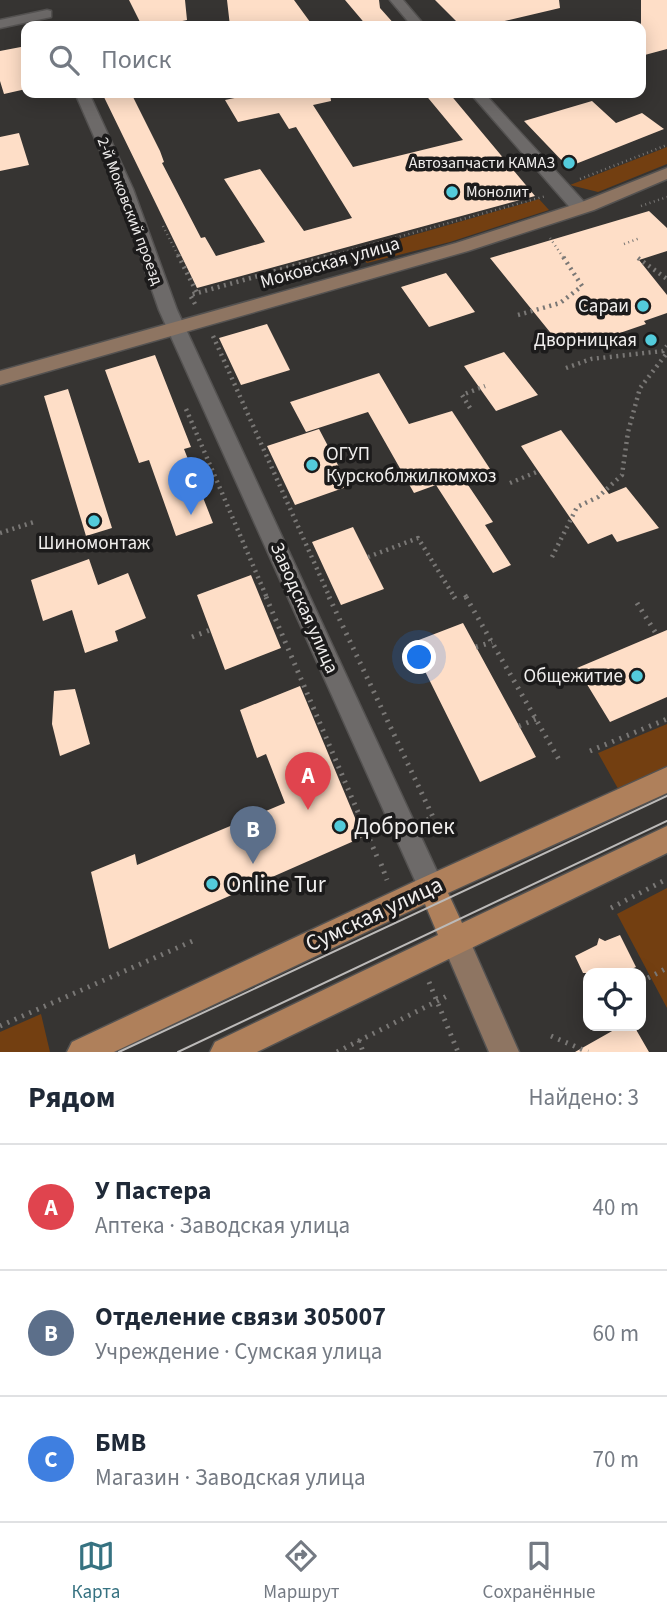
<!DOCTYPE html>
<html lang="ru">
<meta charset="utf-8">
<style>
body{margin:0;font-family:"Source Sans 3",sans-serif;background:#f2f2f3;color:#1f2937}
.controls{position:absolute;right:21px;bottom:21px;display:grid;overflow:hidden;border-radius:14px;box-shadow:0 4px 18px #0003}
.controls button{width:63px;height:63px;display:grid;place-items:center;padding:0;border:0;border-bottom:2px solid #e0e1e3;background:#fff;color:#1f2937;font:35px sans-serif}
.you{position:absolute;left:420px;top:658px;width:24px;height:24px;margin:-18px;border:5px solid #fff;border-radius:50%;background:#1a73e8;box-shadow:0 0 0 10px #1a73e833}
.badge{display:grid;place-items:center;width:46px;height:46px;border-radius:50%;background:#367281;color:#fff;font-size:23px;font-weight:700}
.pin{position:absolute;translate:-50% -58px;filter:drop-shadow(0 2px 4px #0008)}
.pin::after{content:'';position:absolute;top:37px;width:24px;height:21px;background:inherit;clip-path:polygon(0 0,100% 0,50% 100%)}
.list{margin:0;padding:0;list-style:none}
h2{display:flex;justify-content:space-between;align-items:center;height:91px;margin:0;padding:0 28px;font-size:30px}
h2 small{font-size:23px;font-weight:400;color:#747a83}
.list li{display:grid;grid-template-columns:46px 1fr auto;gap:21px;align-items:center;box-sizing:border-box;height:126px;padding:0 28px;border-top:2px solid #e0e1e3}
.list b{display:block;font-size:26px;white-space:nowrap}
.list p{margin:0;font-size:23px;white-space:nowrap;color:#747a83}
.list em{font-size:23px;font-style:normal;color:#747a83}
.icon{flex:none;width:38px;height:38px;fill:none;stroke:currentColor;stroke-width:2;stroke-linecap:round;stroke-linejoin:round}
.map{position:relative;flex:none;width:667px;height:1052px;overflow:hidden}
.search{position:absolute;background:#fff;box-shadow:0 4px 18px #0003;left:21px;right:21px;top:21px;height:77px;display:flex;align-items:center;gap:18px;box-sizing:border-box;padding:0 24px;border-radius:14px;color:#747a83;font-size:26px}
.sheet{height:469px;background:#fff}
nav{display:flex;justify-content:space-around;align-items:center;box-sizing:border-box;height:98px;border-top:2px solid #e0e1e3;background:#fff;font-size:19px;color:#747a83}
nav a{display:grid;justify-items:center;gap:4px}
nav .on{color:#367281}
.map>svg:first-child{display:block}
.green{fill:#733f11}
.building{fill:#fedec7}
.lines{fill:none;stroke-linecap:round;stroke-linejoin:round}
.street-casing{stroke:#545251;stroke-width:3}
.secondary-casing{stroke:#545251;stroke-width:3}
.primary-casing{stroke:#545251;stroke-width:3}
.path-far2{stroke:#797775;stroke-width:2.5;stroke-dasharray:1 3.5;stroke-linecap:butt}
.path-far1{stroke:#797775;stroke-width:4.5;stroke-dasharray:2 4.5;stroke-linecap:butt}
.path{stroke:#797775;stroke-width:5;stroke-dasharray:2 6;stroke-linecap:butt}
.street{fill:#6d6a69;fill-rule:evenodd}
.secondary{fill:#8e7562;fill-rule:evenodd}
.primary{fill:#af805b;fill-rule:evenodd}
.tram{stroke:#bcbab9;stroke-width:2}
.poi-dot{fill:#53cbdb;stroke:#1c1b1b;stroke-width:2.5}
.labels{text-anchor:middle;dominant-baseline:central;stroke-width:7;stroke-linejoin:round;paint-order:stroke}
.far-poi-label{font-size:16px;fill:#f0eeed;stroke:#1c1b1b;text-anchor:end}
.far-street-label{font-size:16px;fill:#f0eeed;stroke:#1c1b1b}
.street-label{font-size:19px;fill:#f0eeed;stroke:#1c1b1b}
.poi-label{font-size:19px;fill:#f0eeed;stroke:#1c1b1b;text-anchor:end}
.near-poi-label{font-size:23px;fill:#f0eeed;stroke:#1c1b1b;text-anchor:start}
.near-street-label{font-size:23px;fill:#f0eeed;stroke:#1c1b1b}
</style>
<div class="map">
<svg width="667" height="1052" viewBox="0 0 667 1052">
<rect width="100%" height="100%" fill="#363432"/>
<path class="green" d="M667,147V164L598,192L570,185Z
M539,199L549,210L450,242L367,263L354,252Z
M667,724V773L621,794L598,753Z
M667,888V1008L617,914Z
M41,1014L50,1052H0V1032Z"/>
<path class="building" d="M129,0H185L187,20L159,26H142Z
M227,0H294L313,26H230Z
M345,0H379L380,8L396,26H367Z
M435,0H559L560,8L483,26H461Z
M641,0H667V49L641,56Z
M26,46V89L4,94L0,81V51Z
M102,93H131L160,151L164,162L162,163L201,238L205,237L216,256L265,242L224,179L260,169L304,231L352,218L296,127L289,129L279,113L238,122L225,100L258,93H330L331,101L313,105L353,167L463,140L424,93H449L535,196L197,288Z
M592,101L616,123L642,113L664,129L568,167L524,121Z
M19,133L29,165L0,171V137Z
M649,211L667,228V251L639,260L667,295V313L644,321L646,324L579,347L572,338L558,342L490,258Z
M446,273L475,312L429,327L401,287Z
M267,324L290,370L241,385L219,338Z
M504,352L538,395L496,411L464,366Z
M155,355L191,447L184,449L213,523L176,536L149,460L139,463L105,370Z
M379,373L409,424L452,411L494,475L468,485L493,522L485,525L511,565L493,573L436,485L414,493L368,412L306,432L290,402Z
M68,389L112,528L86,536L44,396Z
M319,429L349,486L295,505L267,446Z
M561,430L609,494L626,487L659,528L617,542L612,534L588,544L521,446Z
M353,527L384,589L341,605L312,542Z
M89,559L98,585L128,573L146,618L115,631L118,641L85,653L72,610L43,621L31,580Z
M251,575L281,648L225,670L197,595Z
M463,623L536,757L480,782L411,643Z
M667,630V697L610,722L577,668Z
M300,686L363,837L109,949L91,872L135,854L137,865L285,803L266,754L257,758L240,710Z
M75,689L90,744L60,756L52,724L54,691Z
M620,935L636,967L623,973H583L575,956L597,945L599,938L605,941Z
M621,1026H634L649,1052H575Z"/>
<g class="lines">
<defs>
<path id="street" d="M390,0H403L425,26H412Z
M47,10L51,11V17L0,28V20Z
M75,93H89L133,189L177,310L440,878L444,887L440,896L431,900L422,896L159,310L117,189Z
M470,93H484L586,204L588,208L586,212H574Z"/>
<path id="secondary" d="M667,168V179L594,210L468,251L0,385V371L456,243L582,202Z
M455,926L465,930L519,1052H489L441,940L445,930Z"/>
<path id="primary" d="M667,767V793L448,893L462,923L667,826V853L257,1052H210L215,1042L438,935L425,904L114,1052H67L72,1042L422,878Z"/>
</defs>
<use href="#street" class="street-casing"/>
<use href="#secondary" class="secondary-casing"/>
<use href="#primary" class="primary-casing"/>
<path class="path-far2" d="M580,179L667,145
M641,206L667,197
M163,226L179,257
M550,238L563,257
M624,244L640,238
M326,257L546,196"/>
<path class="path-far1" d="M178,255L197,293
M638,258L667,279
M195,304L190,295L333,255
M518,315L560,303L582,286L562,255
M213,336L330,598
M566,368L591,359L663,351L667,346
M470,408L462,395L485,386
M186,409L267,598
M510,483L539,471
M0,533L34,522
M368,557L418,538L455,598
M552,557L577,507L598,497L622,475L628,432L640,388L667,353
M465,595L467,598"/>
<path class="path" d="M266,597L378,859
M329,597L433,817L425,821
M454,597L456,600
M466,597L561,763
M637,603L657,635
M192,637L210,630
M476,647L492,642
M519,726L536,719
M590,751L667,719
M381,864L387,880
M611,908L667,879
M648,978L667,968
M429,982L458,1052
M0,1026L195,940
M551,1036L588,1052
M359,1040L363,1052
M337,1052L451,994"/>
<use href="#street" class="street"/>
<use href="#secondary" class="secondary"/>
<use href="#primary" class="primary"/>
<path class="tram" d="M119,1052L667,796
M178,1052L667,821"/>
</g>
<g class="poi-dot">
<circle cx="569" cy="163" r="7"/>
<circle cx="452" cy="192" r="7"/>
<circle cx="643" cy="306" r="7"/>
<circle cx="651" cy="340" r="7"/>
<circle cx="312" cy="465" r="7"/>
<circle cx="94" cy="521" r="7"/>
<circle cx="637" cy="676" r="7"/>
<circle cx="340" cy="826" r="7"/>
<circle cx="212" cy="884" r="7"/>
</g>
<g class="labels">
<g class="far-poi-label">
<text x="555" y="163">Автозапчасти КАМАЗ</text>
<text x="466" y="192" text-anchor="start">Монолит</text>
</g>
<g class="far-street-label">
<text transform="translate(130 211) rotate(69)">2-й Моковский проезд</text>
</g>
<g class="street-label">
<text transform="translate(330 263) rotate(-16)">Моковская улица</text>
<text transform="translate(304 608) rotate(66)">Заводская улица</text>
</g>
<g class="poi-label">
<text x="629" y="306">Сараи</text>
<text x="637" y="340">Дворницкая</text>
<text x="326" y="454" text-anchor="start">ОГУП<tspan x="326" dy="22">Курскоблжилкомхоз</tspan></text>
<text x="94" y="543" text-anchor="middle">Шиномонтаж</text>
<text x="623" y="676">Общежитие</text>
</g>
<g class="near-poi-label">
<text x="354" y="826">Добропек</text>
<text x="226" y="884">Online Tur</text>
</g>
<g class="near-street-label">
<text transform="translate(374 914) rotate(-25)">Сумская улица</text>
</g>
</g>
</svg>
<div class="controls">
<button><svg class="icon" aria-label="locate" viewBox="0 0 24 24"><circle cx="12" cy="12" r="6"/><path d="M12 2v4M12 18v4M2 12h4M18 12h4"/></svg></button>
</div>
<div class="you"></div>
<div class="pin badge" style="left:308px;top:810px;background:#e0444e">A</div>
<div class="pin badge" style="left:253px;top:864px;background:#5c6f8a">B</div>
<div class="pin badge" style="left:191px;top:515px;background:#3f7fe0">C</div>
<div class="search"><svg class="icon" aria-label="search" viewBox="0 0 24 24"><circle cx="10" cy="10" r="6"/><path d="M15 15l6 6"/></svg>Поиск</div>
</div>
<section class="sheet">
<h2>Рядом<small>Найдено: 3</small></h2>
<ul class="list">
<li><span class="badge" style="background:#e0444e">A</span><div><b>У Пастера</b><p>Аптека · Заводская улица</p></div><em>40 m</em></li>
<li><span class="badge" style="background:#5c6f8a">B</span><div><b>Отделение связи 305007</b><p>Учреждение · Сумская улица</p></div><em>60 m</em></li>
<li><span class="badge" style="background:#3f7fe0">C</span><div><b>БМВ</b><p>Магазин · Заводская улица</p></div><em>70 m</em></li>
</ul>
</section>
<nav>
<a class="on"><svg class="icon" aria-label="map" viewBox="0 0 24 24"><path d="M3 6l6-2 6 2 6-2v14l-6 2-6-2-6 2zM9 4v14M15 6v14"/></svg>Карта</a>
<a><svg class="icon" aria-label="directions" viewBox="0 0 24 24"><path d="M12 3l9 9-9 9-9-9zM9 14v-3h6M13 9l2 2-2 2"/></svg>Маршрут</a>
<a><svg class="icon" aria-label="saved" viewBox="0 0 24 24"><path d="M7 4h10v16l-5-4-5 4z"/></svg>Сохранённые</a>
</nav>
